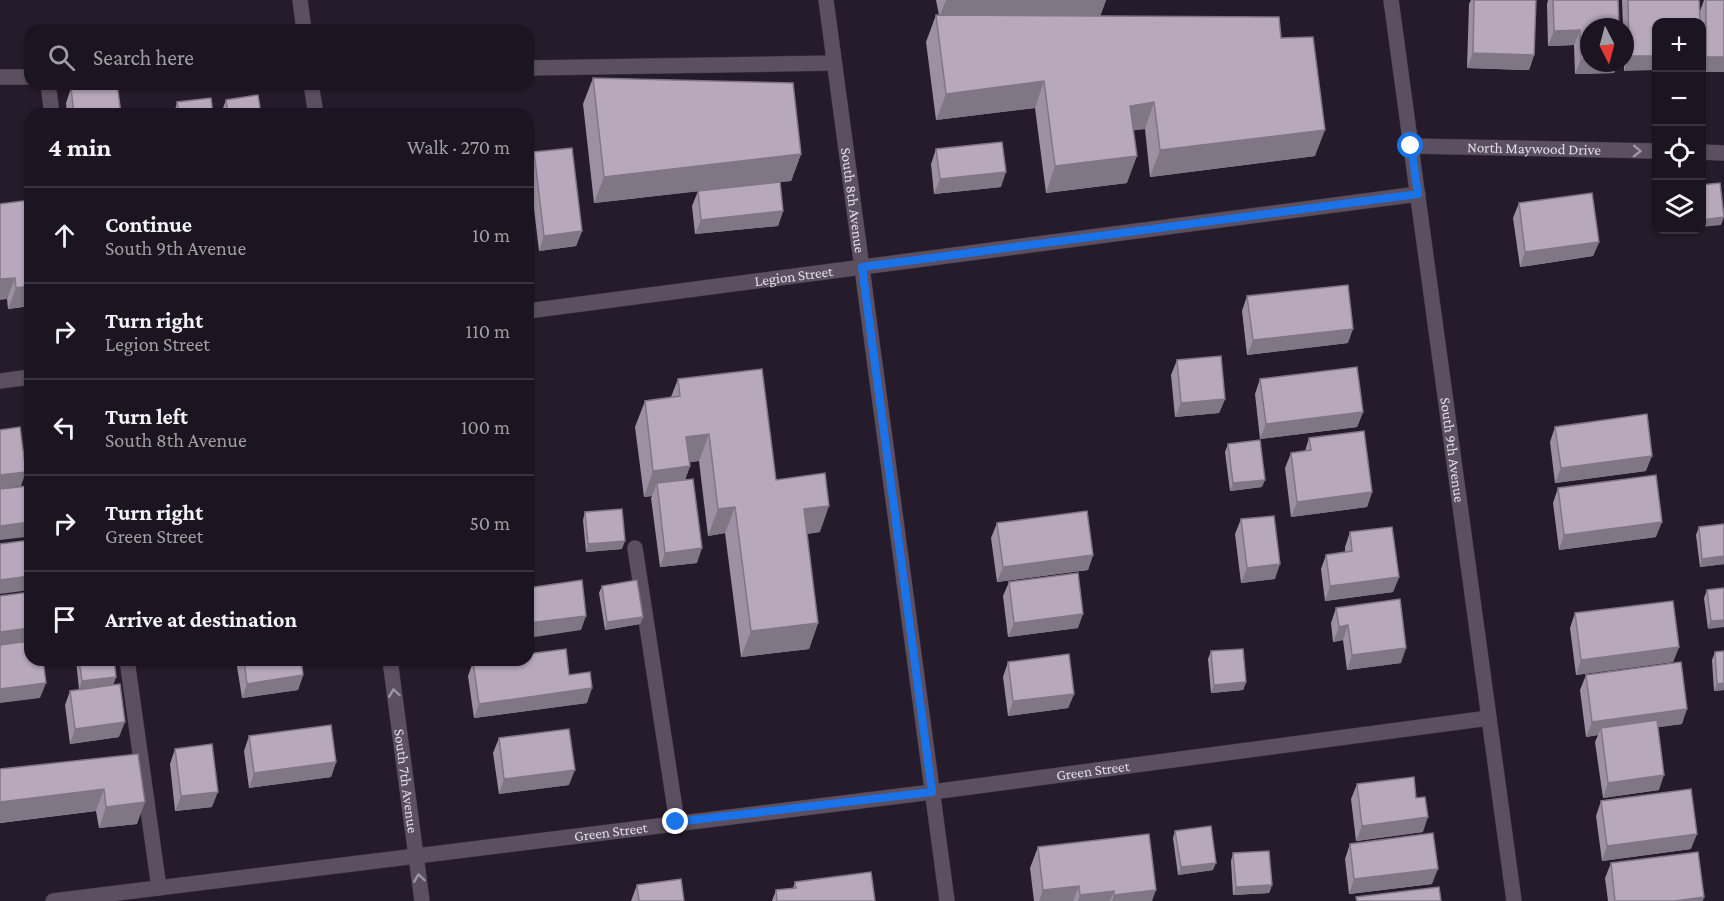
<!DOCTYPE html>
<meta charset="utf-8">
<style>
body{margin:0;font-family:"Crimson Pro",serif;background:#29212d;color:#f1f3f6}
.controls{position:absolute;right:18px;top:18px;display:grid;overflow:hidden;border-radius:12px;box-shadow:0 2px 4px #0004}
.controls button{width:54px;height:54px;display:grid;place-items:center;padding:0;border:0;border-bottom:2px solid #3a333e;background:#1c1420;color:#f1f3f6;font:30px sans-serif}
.compass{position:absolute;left:1580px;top:18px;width:54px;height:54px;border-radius:50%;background:#1c1420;box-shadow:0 2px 4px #0004;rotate:174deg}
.stop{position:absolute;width:18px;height:18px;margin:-14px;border:4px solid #1a73e8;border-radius:50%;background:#fff}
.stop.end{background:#1a73e8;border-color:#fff;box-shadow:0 2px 6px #0008}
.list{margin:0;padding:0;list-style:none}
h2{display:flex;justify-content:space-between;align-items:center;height:78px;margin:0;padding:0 24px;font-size:26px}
h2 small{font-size:20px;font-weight:400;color:#a09ea5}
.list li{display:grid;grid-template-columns:39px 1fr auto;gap:18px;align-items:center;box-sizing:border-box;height:96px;padding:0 24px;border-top:2px solid #3a333e}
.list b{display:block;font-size:22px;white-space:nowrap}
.list p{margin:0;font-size:20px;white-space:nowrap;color:#a09ea5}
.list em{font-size:20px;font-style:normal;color:#a09ea5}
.icon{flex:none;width:33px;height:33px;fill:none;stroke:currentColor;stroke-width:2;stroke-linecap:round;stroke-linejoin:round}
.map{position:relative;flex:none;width:1724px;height:901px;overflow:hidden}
.search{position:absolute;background:#1c1420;box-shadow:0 2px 4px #0004;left:24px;top:24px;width:510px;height:66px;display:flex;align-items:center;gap:15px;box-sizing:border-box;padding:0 21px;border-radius:18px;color:#a09ea5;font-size:22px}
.panel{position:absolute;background:#1c1420;box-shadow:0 2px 4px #0004;left:24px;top:108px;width:510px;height:558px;border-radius:18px}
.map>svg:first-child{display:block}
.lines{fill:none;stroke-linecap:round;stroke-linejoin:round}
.service-casing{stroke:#423845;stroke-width:16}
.minor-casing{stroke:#423845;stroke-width:16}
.tertiary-casing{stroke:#423845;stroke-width:16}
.service{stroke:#5c4f60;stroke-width:15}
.minor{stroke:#5c4f60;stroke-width:15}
.tertiary{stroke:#5c4f60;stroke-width:15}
.wall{fill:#9d90a2}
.shaded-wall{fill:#807684}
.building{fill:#b7a8bc;stroke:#807684;stroke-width:1.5}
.oneway{stroke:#a095a2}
.route{stroke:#1a73e8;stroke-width:8}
.labels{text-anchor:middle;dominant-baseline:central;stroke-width:6;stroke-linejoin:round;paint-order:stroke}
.street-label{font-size:15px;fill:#e3dbe5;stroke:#0c070e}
</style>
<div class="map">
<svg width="1724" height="901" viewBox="0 0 1724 901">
<rect width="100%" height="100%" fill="#261b2a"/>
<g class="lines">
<defs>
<path id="service" d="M528,68L834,63
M0,77H30
M48,84L52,114
M635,548L677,822
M127,660L159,888"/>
<g id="minor">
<path d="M300,0L304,30"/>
<path id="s1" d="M826,0L947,901"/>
<path d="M311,84L316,114"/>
<path id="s2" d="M1411,146L1656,151"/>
<path d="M1702,152L1724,153"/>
<path id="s3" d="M528,311L1418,194"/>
<path d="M0,381L30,377"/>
<path id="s4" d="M390,660L422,901"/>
<path id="s5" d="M53,901L932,792L1489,718"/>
</g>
<g id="tertiary">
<path id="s6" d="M1391,0L1514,901"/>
</g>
</defs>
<use href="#service" class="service-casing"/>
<use href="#minor" class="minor-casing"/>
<use href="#tertiary" class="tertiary-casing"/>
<use href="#service" class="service"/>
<use href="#minor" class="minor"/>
<use href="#tertiary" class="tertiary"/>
</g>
<path class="wall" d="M936,0H1106L1100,16L1281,38L1315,156L1150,177L1145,129L1133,130L1127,183L1046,193L1035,108L936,120L926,42L936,15H939Z
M1471,0H1536L1534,55L1529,70L1467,68L1469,4Z
M1548,0H1618L1589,63H1618L1614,73L1575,74L1574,45L1548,46L1547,4Z
M1622,0H1699L1624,71V63H1625V27H1623Z
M1704,0H1724V72H1701V22H1700V11Z
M593,78L801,154L791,181L780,182L783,211L778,226L695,234L692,206L698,191L594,203L583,104Z
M71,88L121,114H67L66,103Z
M226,100L261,114H224L223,108Z
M177,102L213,114H175V110Z
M936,149L1001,187L934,194L931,164Z
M534,152L582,231L576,246L539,251L529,167Z
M30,200V306L8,309L7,299Z
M1519,203L1599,242L1593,256L1520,267L1513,218Z
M1247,296L1348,343L1247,355L1242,311Z
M1177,360L1225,399L1219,413L1175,417L1171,375Z
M678,379L776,480L820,532L807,534L818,623L809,649L741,657L725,533L708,536L699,461L689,462L690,466L685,480L697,563L660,567L651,498L652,496L644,497L635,427L645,401L671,397Z
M1260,379L1363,412L1357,427L1260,439L1255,394Z
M1555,427L1646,471L1555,483L1550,442Z
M1309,438L1372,492L1367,507L1291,517L1285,468L1291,453L1305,451Z
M1228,444L1262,487L1230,491L1225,452Z
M1558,488L1656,537L1559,550L1553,503Z
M585,512L622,549L586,552L583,520Z
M1241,519L1275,579L1241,583L1235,534Z
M997,523L1093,555L1088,570L997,582L991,538Z
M1724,524V564L1700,567L1696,535L1699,527Z
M1350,532L1399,577L1393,592L1325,601L1321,569L1326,555L1345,552V547Z
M1009,582L1078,628L1008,637L1003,596Z
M602,586L643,617L640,624L605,630L599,593Z
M1724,588L1708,629L1704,598L1707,590Z
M1336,608L1401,663L1347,670L1343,640L1333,642L1331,623Z
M1575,613L1679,647L1673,662L1576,675L1570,628Z
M1211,651L1246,682L1243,690L1211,693L1208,659Z
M1724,651V690L1714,691L1712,660L1715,652Z
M76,660H114L116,677L113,685L79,689Z
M236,660H301L303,675L298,690L242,698Z
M473,662L569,675L587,703L474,718L468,676Z
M1008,662L1074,694L1068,708L1008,716L1003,677Z
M1586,675L1682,724L1658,727L1659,790L1603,798L1595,742L1598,735L1586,737L1580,690Z
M70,691L119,737L70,744L65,705Z
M249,736L336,762L331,777L249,788L244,751Z
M499,738L569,785L499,794L493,753Z
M175,749L212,807L175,811L170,764Z
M138,754L137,824L99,828L96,811L0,823V769Z
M1357,784L1416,798L1423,832L1356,841L1351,799Z
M1601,801L1691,849L1602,861L1596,816Z
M1175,831L1213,870L1178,875L1173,838Z
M1350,844L1432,884L1349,894L1345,859Z
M1038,847L1152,901H1034L1030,868Z
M1233,853L1272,885L1269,893L1233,895L1231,861Z
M1611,863L1703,901H1608L1605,878Z
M795,882L875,901H772L776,890L793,888Z
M637,885L684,901H631Z"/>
<path class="shaded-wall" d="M946,0H1106L1100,17L939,18Z
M1580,30L1574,45L1548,46L1554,31Z
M1473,53L1534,55L1529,70L1467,68Z
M1629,56H1656V70L1624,71Z
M1706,57H1724V72H1701Z
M1581,59H1589V63H1618L1614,73L1575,74Z
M1044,81L1035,108L936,120L946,94Z
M1154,102L1145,129L1121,132L1130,106Z
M1325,130L1315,156L1150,177L1160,150Z
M801,154L791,181L594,203L604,177Z
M1137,156L1127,183L1046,193L1055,166Z
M1006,172L1001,187L934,194L940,179Z
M783,211L778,226L695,234L701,220Z
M1724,217L1721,225L1701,227V220Z
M582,231L576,246L539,251L544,236Z
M1599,242L1593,256L1520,267L1525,252Z
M15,278L7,299L0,300V279Z
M30,286V306L8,309L16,288Z
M1353,329L1348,343L1247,355L1253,340Z
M1225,399L1219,413L1175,417L1181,403Z
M1363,412L1357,427L1260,439L1266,424Z
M709,434L699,461L677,464L686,437Z
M1652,456L1646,471L1555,483L1561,468Z
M690,466L680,493L657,483L652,496L644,497L653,471Z
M26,472L21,486L0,489V475Z
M1265,480L1262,487L1230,491L1233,483Z
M1372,492L1367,507L1291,517L1297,502Z
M829,506L820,532L794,535L804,509Z
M735,507L725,533L708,536L718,509Z
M30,522V526L26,537L0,540V526Z
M1662,522L1656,537L1559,550L1564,535Z
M625,541L622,549L586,552L588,544Z
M702,548L697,563L660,567L665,553Z
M1093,555L1088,570L997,582L1003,567Z
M1724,556V564L1700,567L1702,559Z
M1280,564L1275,579L1241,583L1247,568Z
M30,576V590L0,594V580Z
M1399,577L1393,592L1325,601L1330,586Z
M1083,614L1078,628L1008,637L1014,623Z
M586,616L581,630L528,638V623Z
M643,617L640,624L605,630L607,622Z
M1724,620V627L1708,629L1711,621Z
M818,623L809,649L741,657L751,631Z
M1348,625L1343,640L1333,642L1339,627Z
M30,628V642L0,646V632Z
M1679,647L1673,662L1576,675L1581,660Z
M1406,648L1401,663L1347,670L1352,655Z
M303,675L298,690L242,698L247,684Z
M116,677L113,685L79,689L82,681Z
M1246,682L1243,690L1211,693L1214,685Z
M46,683L40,698L0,703V689Z
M1724,683V690L1714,691L1717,684Z
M592,688L587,703L474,718L479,704Z
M1074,694L1068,708L1008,716L1013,701Z
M1687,709L1682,724L1602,735L1601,728L1598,735L1586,737L1592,722Z
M125,722L119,737L70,744L75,729Z
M336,762L331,777L249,788L254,773Z
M575,770L569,785L499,794L504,779Z
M1664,775L1659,790L1603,798L1608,783Z
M104,789L96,811L0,823V802Z
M218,792L212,807L175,811L181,796Z
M145,802L137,824L99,828L106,807Z
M1428,817L1423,832L1356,841L1362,826Z
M1697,834L1691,849L1602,861L1607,846Z
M1216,863L1213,870L1178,875L1181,867Z
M1438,869L1432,884L1349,894L1354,879Z
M1272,885L1269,893L1233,895L1236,887Z
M1079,886L1073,901H1039L1043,890Z
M1156,890L1152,901H1112L1114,895Z
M1114,891L1110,901H1078L1080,895Z
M1704,897L1703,901H1675Z"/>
<path class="building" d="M1474,0H1536L1534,55L1473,53Z
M1553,0H1618L1619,27H1589V59H1581L1580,30L1554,31Z
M1628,0H1699L1700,22H1656V56H1629Z
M1706,0H1724V57H1706Z
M936,15L1279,17L1281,38L1313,37L1325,130L1160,150L1154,102L1130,106L1137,156L1055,166L1044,81L946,94Z
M593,78L793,83L801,154L604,177Z
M105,84H117L121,114H74L71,88Z
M258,95L261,114H228L226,100Z
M211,98L213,114H179L177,102Z
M1002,142L1006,172L940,179L936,149Z
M572,148L582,231L544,236L534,152Z
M780,182L783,211L701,220L698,191Z
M1720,183L1724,217L1701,220V185Z
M1592,193L1599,242L1525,252L1519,203Z
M30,200V286L16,288L15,278L0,279V204Z
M1348,285L1353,329L1253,340L1247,296Z
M1221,356L1225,399L1181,403L1177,360Z
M1357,367L1363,412L1266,424L1260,379Z
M762,369L776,480L825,473L829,506L804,509L818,623L751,631L735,507L718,509L709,434L686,437L690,466L653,471L645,401L680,396L678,379Z
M1647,414L1652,456L1561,468L1555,427Z
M20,427L26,472L0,475V430Z
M1364,431L1372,492L1297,502L1291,453L1311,450L1309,438Z
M1260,440L1265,480L1233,483L1228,444Z
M1656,475L1662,522L1564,535L1558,488Z
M693,479L702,548L665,553L657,483Z
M27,486L30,509V522L0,526V489Z
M622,509L625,541L588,544L585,512Z
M1087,511L1093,555L1003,567L997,523Z
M1274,516L1280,564L1247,568L1241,519Z
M1724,524V556L1702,559L1699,527Z
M1392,527L1399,577L1330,586L1326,555L1352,551L1350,532Z
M30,540V576L0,580V544Z
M1078,573L1083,614L1014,623L1009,582Z
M582,580L586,616L528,623V588Z
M637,580L643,617L607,622L602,586Z
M1724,588V620L1711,621L1707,590Z
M30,592V628L0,632V596Z
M1400,599L1406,648L1352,655L1348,625L1339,627L1336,608Z
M1673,601L1679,647L1581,660L1575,613Z
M30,641V660H43L46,683L0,689V645Z
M566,649L569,675L590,672L592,688L479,704L473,662L485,660H528V654Z
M1243,649L1246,682L1214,685L1211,651Z
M1724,651V683L1717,684L1715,652Z
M1069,654L1074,694L1013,701L1008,662Z
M79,660H114L116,677L82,681Z
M244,660H301L303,675L247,684Z
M1681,662L1687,709L1592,722L1586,675Z
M120,684L125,722L75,729L70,691Z
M1657,720L1664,775L1608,783L1601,728Z
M331,725L336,762L254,773L249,736Z
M569,729L575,770L504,779L499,738Z
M212,744L218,792L181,796L175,749Z
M138,754L145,802L106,807L104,789L0,802V769Z
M1414,777L1416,798L1425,797L1428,817L1362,826L1357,784Z
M1691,789L1697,834L1607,846L1601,801Z
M1211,826L1216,863L1181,867L1175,831Z
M1433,833L1438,869L1354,879L1350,844Z
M1149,834L1156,890L1114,895V891L1080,895L1079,886L1043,890L1038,847Z
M1269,851L1272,885L1236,887L1233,853Z
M1698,852L1704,897L1675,901H1615L1611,863Z
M871,872L875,901H777L776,890L796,888L795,882Z
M681,879L684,901H639L637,885Z
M1439,887L1441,901H1357L1356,897Z"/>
<defs><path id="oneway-chevron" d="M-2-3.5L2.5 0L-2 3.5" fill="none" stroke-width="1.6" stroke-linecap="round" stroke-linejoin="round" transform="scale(1.5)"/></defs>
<g class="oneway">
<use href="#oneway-chevron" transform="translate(1637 151) rotate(1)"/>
<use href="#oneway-chevron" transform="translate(394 693) rotate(-98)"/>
<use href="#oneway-chevron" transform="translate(419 878) rotate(-98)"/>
</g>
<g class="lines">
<path class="route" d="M676,822L932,792L862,267L1418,194L1411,146"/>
</g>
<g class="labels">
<g class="street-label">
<text stroke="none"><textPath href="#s2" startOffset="123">North Maywood Drive</textPath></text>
<text stroke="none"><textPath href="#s1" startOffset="202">South 8th Avenue</textPath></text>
<text stroke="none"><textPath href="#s3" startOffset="268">Legion Street</textPath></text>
<text stroke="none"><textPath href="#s6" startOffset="454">South 9th Avenue</textPath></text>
<text stroke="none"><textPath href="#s5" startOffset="1048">Green Street</textPath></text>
<text stroke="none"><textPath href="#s4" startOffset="122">South 7th Avenue</textPath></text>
<text stroke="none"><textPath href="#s5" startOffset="562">Green Street</textPath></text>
</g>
</g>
</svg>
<div class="controls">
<button>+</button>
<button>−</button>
<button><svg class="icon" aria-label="locate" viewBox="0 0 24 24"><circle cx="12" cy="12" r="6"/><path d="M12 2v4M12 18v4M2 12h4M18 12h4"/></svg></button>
<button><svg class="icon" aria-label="layers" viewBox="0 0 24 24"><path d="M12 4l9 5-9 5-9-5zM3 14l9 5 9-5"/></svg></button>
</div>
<svg class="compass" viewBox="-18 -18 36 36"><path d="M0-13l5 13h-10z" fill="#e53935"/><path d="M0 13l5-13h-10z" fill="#a09ea5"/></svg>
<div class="stop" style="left:1411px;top:146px"></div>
<div class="stop end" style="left:676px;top:822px"></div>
<div class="search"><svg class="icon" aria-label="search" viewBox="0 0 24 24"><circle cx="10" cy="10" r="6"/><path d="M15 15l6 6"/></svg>Search here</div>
<section class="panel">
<h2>4 min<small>Walk · 270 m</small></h2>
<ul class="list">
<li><svg class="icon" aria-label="ahead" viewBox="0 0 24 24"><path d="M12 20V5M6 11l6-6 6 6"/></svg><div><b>Continue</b><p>South 9th Avenue</p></div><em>10 m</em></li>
<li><svg class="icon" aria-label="right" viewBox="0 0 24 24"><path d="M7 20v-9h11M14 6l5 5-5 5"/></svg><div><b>Turn right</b><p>Legion Street</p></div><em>110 m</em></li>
<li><svg class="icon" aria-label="left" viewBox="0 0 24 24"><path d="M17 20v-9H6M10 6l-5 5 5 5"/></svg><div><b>Turn left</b><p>South 8th Avenue</p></div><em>100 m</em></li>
<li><svg class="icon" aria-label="right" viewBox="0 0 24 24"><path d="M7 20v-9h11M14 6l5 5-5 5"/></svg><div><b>Turn right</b><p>Green Street</p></div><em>50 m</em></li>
<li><svg class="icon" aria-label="arrive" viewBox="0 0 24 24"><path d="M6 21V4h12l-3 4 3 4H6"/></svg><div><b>Arrive at destination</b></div></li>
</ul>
</section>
</div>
